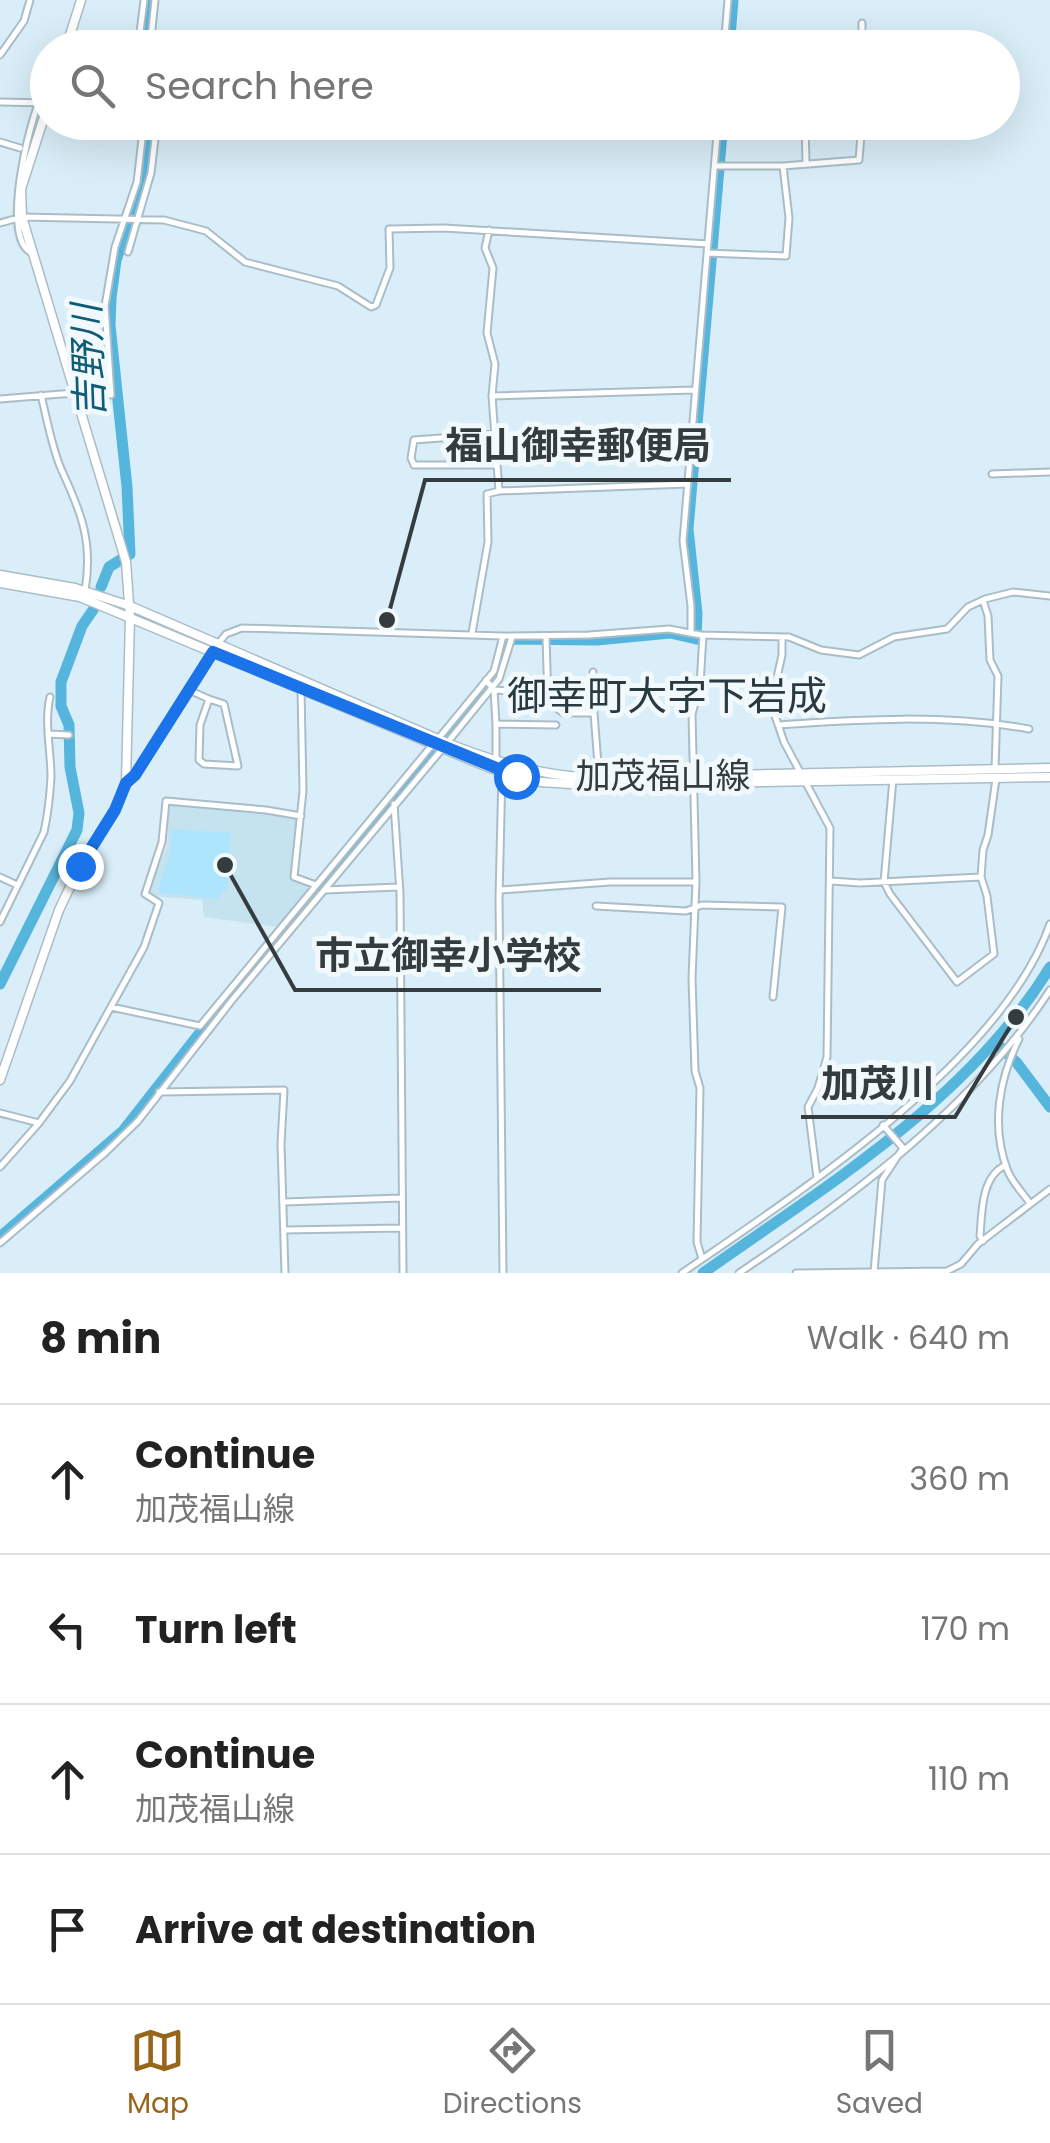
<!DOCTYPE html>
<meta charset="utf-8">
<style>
body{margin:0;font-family:Poppins,"Noto Sans JP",sans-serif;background:#f6f6f6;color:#222}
.stop{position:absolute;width:30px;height:30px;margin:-22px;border:8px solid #1a73e8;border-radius:50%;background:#fff}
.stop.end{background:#1a73e8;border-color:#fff;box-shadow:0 2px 10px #0008}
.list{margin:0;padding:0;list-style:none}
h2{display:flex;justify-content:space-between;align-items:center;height:130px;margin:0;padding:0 40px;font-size:42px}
h2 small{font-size:32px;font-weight:400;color:#767676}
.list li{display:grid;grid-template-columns:65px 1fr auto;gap:30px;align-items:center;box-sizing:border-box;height:150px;padding:0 40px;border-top:2px solid #e0e0e0}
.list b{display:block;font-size:38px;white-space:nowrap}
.list p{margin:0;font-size:32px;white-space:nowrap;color:#767676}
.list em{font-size:32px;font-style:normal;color:#767676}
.icon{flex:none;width:55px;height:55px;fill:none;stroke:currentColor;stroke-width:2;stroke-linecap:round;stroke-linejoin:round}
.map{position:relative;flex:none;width:1050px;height:1273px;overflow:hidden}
.search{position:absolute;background:#fff;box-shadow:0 10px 40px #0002;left:30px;right:30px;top:30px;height:110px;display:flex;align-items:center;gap:25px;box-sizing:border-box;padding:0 35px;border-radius:55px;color:#767676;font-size:38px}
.sheet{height:730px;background:#fff}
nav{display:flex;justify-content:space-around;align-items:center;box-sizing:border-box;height:140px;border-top:2px solid #e0e0e0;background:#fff;font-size:28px;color:#767676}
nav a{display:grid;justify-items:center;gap:5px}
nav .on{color:#98661a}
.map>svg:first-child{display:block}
.built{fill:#c5e2ef}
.green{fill:#ade5fe}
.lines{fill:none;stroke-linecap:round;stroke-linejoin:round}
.river{stroke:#56b5dd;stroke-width:11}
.street-casing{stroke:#aabdc7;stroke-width:9}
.secondary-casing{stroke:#aabdc7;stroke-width:11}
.street{stroke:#fff;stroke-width:5}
.secondary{stroke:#fff;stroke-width:8}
.route{stroke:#1a73e8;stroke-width:12}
.labels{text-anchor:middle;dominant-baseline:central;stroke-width:10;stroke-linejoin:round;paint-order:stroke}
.street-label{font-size:35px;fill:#343c40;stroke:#f1f9fd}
.water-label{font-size:38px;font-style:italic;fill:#0f5c77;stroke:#f1f9fd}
.quarter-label{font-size:40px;fill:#293a41;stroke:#f1f9fd}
.leader{fill:none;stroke:#343c40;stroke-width:4}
.callout-dot{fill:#343c40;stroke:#f1f9fd;stroke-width:4}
.callout-label{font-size:38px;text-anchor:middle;font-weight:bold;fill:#343c40;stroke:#f1f9fd;stroke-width:10;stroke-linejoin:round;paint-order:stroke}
</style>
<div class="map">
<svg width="1050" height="1273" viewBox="0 0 1050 1273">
<rect width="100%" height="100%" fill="#d9eef8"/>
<path class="built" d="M173,802L294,816L297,820L292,875L295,882L312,885L278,927L204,917L202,900L151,896L148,892L167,846L169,807Z"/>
<path class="green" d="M172,829L231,833L227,890L222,892L220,899L161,893L158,889L170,855Z"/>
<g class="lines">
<path class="river" d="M144,48L150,0
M729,48L733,0
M101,587L109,567L130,554L127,487L110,325L111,298L116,260L143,186L151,122
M696,639L697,613L688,529L723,122
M0,984L77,830L79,813L70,767L69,725L61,706V682L82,626L93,610
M996,1043L1017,1063L1050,1107
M0,1237L123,1131L217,1011L492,682L508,639L597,640L670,633L701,640
M703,1273C827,1185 969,1100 1050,967"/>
<defs>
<path id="street" d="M138,48L144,0
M150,48L155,0
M724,48L728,0
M862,48V23
M0,55L24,21L30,0
M0,102L48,103
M805,122L806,163
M0,142L20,148
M715,166H783L859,160L862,122
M0,223L22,217L164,220L206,231L245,262L338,286L371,307L376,305L390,268L389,229L444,228L708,244
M30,252C0,234 31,109 48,81
M128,252L151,173L157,122
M707,253L786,256L789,218L783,166
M41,395C47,419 52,449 62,471C82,514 93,543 85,591
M111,395L105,306L115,247L137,182L144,122
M492,396L694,390
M0,399L74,393
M494,434L414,440L411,458L414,465H497
M992,474L1050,472
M499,491L688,484
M983,600L988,616L990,660L998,676L995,769
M691,632V606L683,541L718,122
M472,633L488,542L487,494L499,491L492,396L495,364L487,333L493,268L485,248L489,230
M546,637L548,701L563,713H594L599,777
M782,637V655L771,704L784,742L830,828L827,1057L818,1088L808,1107L817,1178
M217,645L226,634L242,628L503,636L589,635L669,629L701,635L789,637L821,650L859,655L894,637L947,629L968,607L985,599L1013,592L1050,596
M593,672L594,713
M486,680L494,690L546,693
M301,689L303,791L294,877L316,885
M494,690L496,724L556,725
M191,691L209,699L200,725L199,760L204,764L238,766L224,704L209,699
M496,724V762
M778,725C861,719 947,714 1029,729
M49,734L69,735
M438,739L494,671L503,636
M447,743L499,679L512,637
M502,771L499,898L503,1273
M893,779L884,882L890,894L957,982L994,954L987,896L981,877L983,850L988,835L996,779
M394,804L400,893L403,1273
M0,877L17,885
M831,881L860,883L981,877
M325,890L398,887
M501,890L610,882H696
M596,906L686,911L702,905L782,907L773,997
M0,922L44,832C48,814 50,795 51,777C51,750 44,723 50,697
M111,1007L200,1026L433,744
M1019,1039C999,1079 991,1126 1007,1169C1011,1181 1022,1192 1029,1202
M159,1092L284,1090L281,1144L285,1273
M0,1113L39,1123
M0,1167L39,1123L70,1081L144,947L159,903L145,894L162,842L166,801L266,810L301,816
M284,1202L401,1198
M285,1230L402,1228
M983,1241L980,1236C982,1212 981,1176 1006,1165
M0,1243L106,1152L138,1121L233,999L443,748
M702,1259L697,1242L700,1088L695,1071L692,978L696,882L692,714L700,685L703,635
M874,1272L882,1180L903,1148L883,1125
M682,1273C798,1193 1002,1061 1050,924
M739,1273C851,1198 976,1105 1050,990
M796,1273L947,1271L961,1264L978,1244L1050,1189"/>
<path id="secondary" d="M66,48L81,0
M0,575L75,588L130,606L447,743C495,762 539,775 591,778L1050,768
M0,583L80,597L490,768L541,782L585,785L1050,777
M126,783L135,775L214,650
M0,1080L59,910L80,866L115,810L126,783L130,617L126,562L22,217L21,189L48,105"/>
</defs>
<use href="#street" class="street-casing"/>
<use href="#secondary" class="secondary-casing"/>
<use href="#street" class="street"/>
<use href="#secondary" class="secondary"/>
</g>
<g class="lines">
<path class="route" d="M80,866L115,810L126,783L135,775L213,652L516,776"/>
</g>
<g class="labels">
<g class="street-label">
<text x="663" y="775">加茂福山線</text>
</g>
<g class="water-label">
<text transform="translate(88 361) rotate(-92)">吉野川</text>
</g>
<g class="quarter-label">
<text x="667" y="696">御幸町大字下岩成</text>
</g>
</g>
<path class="leader" d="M387 620L425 480H731M225 865L295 990H601M1016 1017L955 1117H801"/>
<g class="callout-dot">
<circle cx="387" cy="620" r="10"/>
<circle cx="225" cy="865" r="10"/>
<circle cx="1016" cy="1017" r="10"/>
</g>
<g class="callout-label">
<text x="578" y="459">福山御幸郵便局</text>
<text x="448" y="969">市立御幸小学校</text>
<text x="878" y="1097">加茂川</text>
</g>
</svg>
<div class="stop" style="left:516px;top:776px"></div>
<div class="stop end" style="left:80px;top:866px"></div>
<div class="search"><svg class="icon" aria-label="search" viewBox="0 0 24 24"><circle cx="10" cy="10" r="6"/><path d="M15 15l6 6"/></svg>Search here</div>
</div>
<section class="sheet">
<h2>8 min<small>Walk · 640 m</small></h2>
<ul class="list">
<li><svg class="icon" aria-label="ahead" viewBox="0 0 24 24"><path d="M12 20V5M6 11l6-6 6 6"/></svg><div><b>Continue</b><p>加茂福山線</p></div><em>360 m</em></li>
<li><svg class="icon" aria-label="left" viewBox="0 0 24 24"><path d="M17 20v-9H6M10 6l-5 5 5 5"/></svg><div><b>Turn left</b></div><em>170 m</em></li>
<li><svg class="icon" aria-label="ahead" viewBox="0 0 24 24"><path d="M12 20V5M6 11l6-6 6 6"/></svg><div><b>Continue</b><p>加茂福山線</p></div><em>110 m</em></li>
<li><svg class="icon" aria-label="arrive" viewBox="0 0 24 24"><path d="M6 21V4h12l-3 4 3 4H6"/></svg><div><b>Arrive at destination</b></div></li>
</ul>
</section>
<nav>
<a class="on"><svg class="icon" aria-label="map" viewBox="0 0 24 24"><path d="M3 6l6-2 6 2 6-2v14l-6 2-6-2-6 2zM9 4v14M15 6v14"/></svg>Map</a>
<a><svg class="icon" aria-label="directions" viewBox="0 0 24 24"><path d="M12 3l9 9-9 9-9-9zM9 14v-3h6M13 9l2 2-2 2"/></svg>Directions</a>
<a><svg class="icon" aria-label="saved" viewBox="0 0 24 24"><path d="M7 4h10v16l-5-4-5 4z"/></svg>Saved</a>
</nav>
